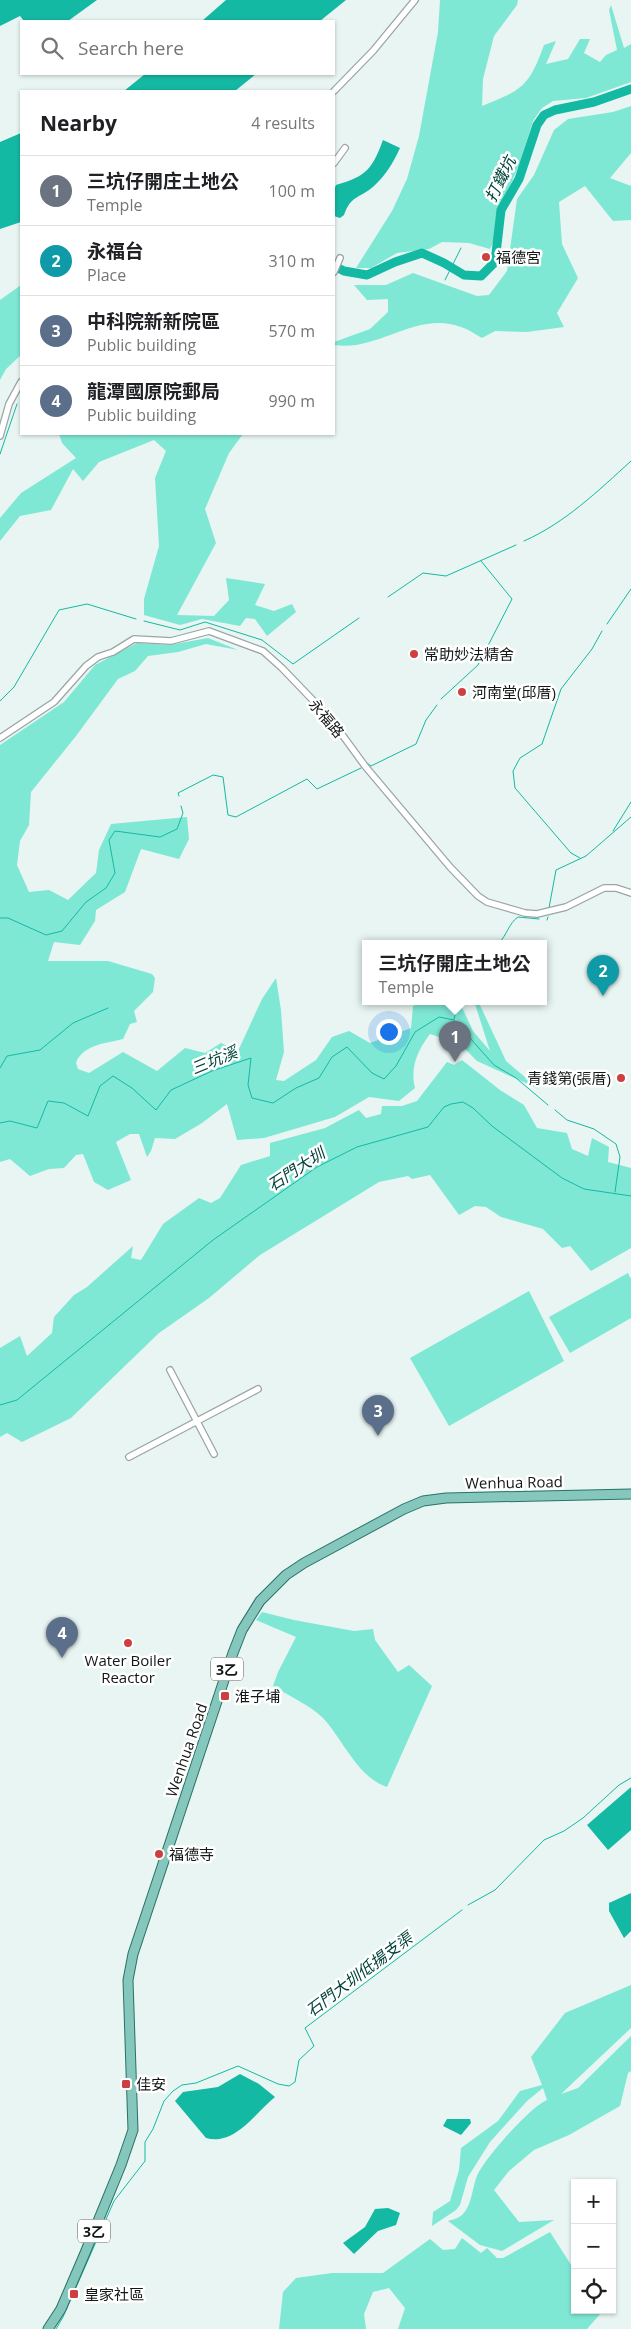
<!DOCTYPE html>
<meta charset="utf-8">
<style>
body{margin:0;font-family:"Open Sans","Noto Sans TC",sans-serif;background:#f2f2f2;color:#202124}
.controls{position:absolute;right:15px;bottom:15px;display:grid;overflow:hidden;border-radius:0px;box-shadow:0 1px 4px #0004}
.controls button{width:45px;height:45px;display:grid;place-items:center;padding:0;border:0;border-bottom:1px solid #e0e0e0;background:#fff;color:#202124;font:25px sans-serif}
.you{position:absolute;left:388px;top:1031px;width:18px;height:18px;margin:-12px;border:4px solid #fff;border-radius:50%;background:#1a73e8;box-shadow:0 0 0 8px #1a73e833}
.badge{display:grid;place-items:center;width:32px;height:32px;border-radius:50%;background:#ce3f3f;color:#fff;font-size:16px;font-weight:700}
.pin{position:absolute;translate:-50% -41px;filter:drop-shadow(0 1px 2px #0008)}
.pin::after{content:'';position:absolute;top:26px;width:18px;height:15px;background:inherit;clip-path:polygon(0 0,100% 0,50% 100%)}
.popup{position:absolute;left:362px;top:940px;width:185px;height:65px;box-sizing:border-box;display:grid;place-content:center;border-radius:0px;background:#fff;filter:drop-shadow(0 1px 4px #0005);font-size:16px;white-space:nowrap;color:#757577}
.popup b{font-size:19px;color:#202124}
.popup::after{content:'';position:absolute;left:50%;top:100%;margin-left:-10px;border:10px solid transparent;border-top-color:#fff}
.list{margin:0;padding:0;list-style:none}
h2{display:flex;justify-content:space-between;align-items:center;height:65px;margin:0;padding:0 20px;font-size:21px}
h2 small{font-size:16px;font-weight:400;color:#757577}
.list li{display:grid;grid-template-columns:32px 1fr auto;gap:15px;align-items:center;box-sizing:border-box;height:70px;padding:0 20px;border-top:1px solid #e0e0e0}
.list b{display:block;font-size:19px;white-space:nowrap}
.list p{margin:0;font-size:16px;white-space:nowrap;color:#757577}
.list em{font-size:16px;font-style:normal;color:#757577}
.icon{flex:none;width:28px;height:28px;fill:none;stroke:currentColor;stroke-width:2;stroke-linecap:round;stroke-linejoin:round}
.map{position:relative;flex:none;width:631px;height:2329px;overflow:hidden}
.search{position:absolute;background:#fff;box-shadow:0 1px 4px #0004;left:20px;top:20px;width:315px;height:55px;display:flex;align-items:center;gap:12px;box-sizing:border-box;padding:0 18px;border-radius:0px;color:#757577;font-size:19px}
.panel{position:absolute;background:#fff;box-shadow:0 1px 4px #0004;left:20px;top:90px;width:315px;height:345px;border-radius:0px}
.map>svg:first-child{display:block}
.green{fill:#7ee8d5}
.water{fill:#14b9a3}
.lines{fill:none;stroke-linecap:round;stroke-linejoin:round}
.stream{stroke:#14b9a3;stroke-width:1}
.river{stroke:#14b9a3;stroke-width:9}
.street-casing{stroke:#9aa6a3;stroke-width:8}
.primary-casing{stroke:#287266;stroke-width:11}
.street{stroke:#fff;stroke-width:5.5}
.primary{stroke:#85c7bc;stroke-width:9}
.poi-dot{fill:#ce3f3f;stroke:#fff;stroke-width:2}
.labels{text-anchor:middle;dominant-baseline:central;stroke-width:5;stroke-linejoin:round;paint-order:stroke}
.shield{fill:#fff;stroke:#5a5d5d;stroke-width:1}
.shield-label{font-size:14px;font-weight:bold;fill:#131817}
.poi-label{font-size:15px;fill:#131817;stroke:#fff;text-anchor:start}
.street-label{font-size:15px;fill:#131817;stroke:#fff}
.water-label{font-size:16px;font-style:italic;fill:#02443b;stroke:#fff}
</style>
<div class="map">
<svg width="631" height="2329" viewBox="0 0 631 2329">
<rect width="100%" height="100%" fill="#e8f5f2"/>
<path class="green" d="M440,0H518L517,5L494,36L483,79L482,106C523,90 529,86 544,45L556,41L546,64L568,59L580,39H590L584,53L600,62L606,55L617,50L609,10L611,5L624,48L631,44V82L586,98L553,101L542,108L533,121L520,163L496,217L494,241L490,249L469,243L442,242L429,249L397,253L371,268H356L392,211L407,179L419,136L438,32Z
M631,106V153L610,178L631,186V220L613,221L585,186L559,202L562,244L578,278L557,313L564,327L527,332L495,331L482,338C475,334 468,329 461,327C417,310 378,352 334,345V342L370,329L388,312V299L367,300L354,285H386L413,273L477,296L489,295L507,271L517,199L534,175L554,130L568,119L613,112Z
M21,285V355L6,369L0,380V300Z
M59,434H243L229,453L205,509L216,543L177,615L214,616L229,600L226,578L265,584L255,605L274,611L292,604L296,612L267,636L255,619L246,618L240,626L202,619L180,625L144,615V599L159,546L155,478L166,451L154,440L99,462L83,481L73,469L51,510L20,516L0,541V518L21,493L76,458L62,443Z
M208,638L238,650L206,644L178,652L148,656L135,671L118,679L76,736L31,792L29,825L20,841L17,865L29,892L49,890L68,900L96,873L99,850L111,824L187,817L189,839L179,859L141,849L125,892L96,910L95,921L80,945L54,942L48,961H108L152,974L155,978L153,992L134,1011L137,1022L130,1024L123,1039C107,1043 82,1045 76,1063L78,1069L89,1073L123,1052L157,1071L185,1048L205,1053L221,1043L238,1051L262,999L276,978L281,1010L284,1052L276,1080L284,1081L316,1060L332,1037L349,1031L370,1043L411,1028L413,1006L425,1001H459L473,1031L490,1051L475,1004L479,1003L506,1061L539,1089L477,1061L460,1044L430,1034C417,1051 410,1068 415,1088L399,1101L369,1097L335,1117L264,1138L237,1140L227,1104L202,1123L175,1139L155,1138L151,1151L147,1157L139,1134H130L116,1142L131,1180L108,1190L94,1182L83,1154L76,1155L64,1168L49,1169L30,1176L10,1159L0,1162V745L64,702L95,665L137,643L169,645Z
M462,1060L500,1090L524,1105L537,1128L567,1133L572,1149L588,1156L592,1138L609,1147L608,1162L631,1168V1248L591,1271L570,1246L562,1248L543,1229L501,1217L486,1207L475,1206L459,1215L430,1175L412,1179L408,1176L379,1182L260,1255L209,1298L159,1333L71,1418L22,1442L7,1433L0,1437V1348L20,1336L27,1356L52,1333L54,1317L74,1295L87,1287L133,1246L131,1258L141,1260L163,1224L199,1198L211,1203L220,1198L241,1165L270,1156V1143L325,1128L359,1110L366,1118L381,1114L382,1106H402L417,1101L447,1062L454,1065Z
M628,1273L631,1279V1318L570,1353L549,1317Z
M529,1291L564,1361L449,1426L410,1358Z
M262,1612L294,1620L354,1631L373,1629L375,1640L398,1672L409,1665L432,1686L387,1787C357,1777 343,1739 322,1717C311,1706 287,1695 273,1686L278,1672L296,1637L256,1620Z
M631,1985V2028L561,2094L578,2088L631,2036V2071L628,2073L620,2106L569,2135L534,2150L509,2171L494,2190L519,2222L554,2220L502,2251L480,2245L448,2221C452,2220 459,2218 462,2215C472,2206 472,2188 477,2176C484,2159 531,2106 547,2100L543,2088L527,2101L490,2142L468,2177L460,2205L456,2210L432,2226L433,2212L450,2201L459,2170L461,2148L498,2121L520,2091L542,2085L531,2057L565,2013Z
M550,2232L575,2271V2310H599L601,2313L587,2329H398L405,2308L389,2288L373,2292L364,2314L366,2329H279L283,2292L296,2278L332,2273H383L430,2239L443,2250L455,2249L462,2238L481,2253L487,2248L497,2258H503Z"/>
<path class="water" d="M0,0H97L68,21H24L20,16L0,26Z
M226,0H346L320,21H202Z
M145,74H256L235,91H124Z
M21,133V222L0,229V142Z
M383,140L400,148C393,163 386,175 374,186C359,199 351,195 344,215L340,218L334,216V190L336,185C367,176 372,169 383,140Z
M631,1787V1830L608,1850L587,1825Z
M631,1893V1931L624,1938L609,1911V1903Z
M240,2074L259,2084L275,2097C255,2113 235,2146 206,2138L175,2101L183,2092L218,2087Z
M447,2119H470L471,2123L461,2135L443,2126Z
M388,2208L400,2213L396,2225L378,2231L354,2254L343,2243L365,2227L375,2209Z"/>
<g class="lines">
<path class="stream" d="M445,280L461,248
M0,454L17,404
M524,541C565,523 598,491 631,461
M388,597L423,573L446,576L516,545
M144,621L180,630L205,622L262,640L293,664L359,618
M607,624L631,589
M441,699L478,665L512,599L481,561
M0,701L14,687L59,610L87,604L136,619
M367,763L371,766L416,744L426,720L437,705
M179,796L178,793L213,775L223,777L228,815L236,817L307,779L317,789L361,768
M613,831L631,802
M580,858L571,853L515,788L513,771L520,758L542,744L561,689L592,649L602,631
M549,908L556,870L586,856L631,817
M0,918H8L46,935L62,931L86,902L106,888L115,873L109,840L115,831L160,837L177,829L183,813L181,806
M547,920L548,917
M499,943C507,935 509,923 518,917L539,919
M447,1001L456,1012L454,1019
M0,1068L7,1056L40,1050L73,1023L108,1008
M555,1110L567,1120L594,1129L616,1144L620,1157L615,1192
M0,1123L10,1121L37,1128L48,1101L64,1103L88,1116L100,1086L113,1076L132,1088L156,1110L171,1090L212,1071L251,1058L248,1085L252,1098L273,1103L296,1088L319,1078L332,1057L347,1047L372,1073L384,1079L396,1066L415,1032L439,1017L454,1020L494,1065L516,1078L548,1105
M0,1405L17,1400L213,1240L317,1167L357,1147L428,1127L444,1107L451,1104L463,1102L473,1108L492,1126L562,1178L584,1189L631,1196
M468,1905L495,1890L544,1840L564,1831L583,1818L619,1785L631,1778
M56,2329L63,2317L114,2201L145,2161V2142L153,2129L164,2101L173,2091L182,2085L196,2083L238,2066L278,2084L289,2086L295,2082L299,2060L314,2046L305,2028L462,1910"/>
<path class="river" d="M334,266L344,271L367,275L395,262L422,253L444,263L464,275L481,276L495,262L501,210L519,179L537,125L544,115L555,110L594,102L631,89"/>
<defs>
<path id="street" d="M334,91L373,51L415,0
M334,163L345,148
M334,272L340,258
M0,436L9,404L21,382
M0,738L54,702L86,666L98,657L113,652L134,639L171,641L209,631L263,651L282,668L330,718L365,766L450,867L478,896L487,902L525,913L537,914L566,907L604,888H616L631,893
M170,1370L214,1454
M129,1457L258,1389"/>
<path id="primary" d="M48,2329L61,2309L85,2253L121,2165L133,2130L128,1980L133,1954L233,1653L242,1630L260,1601L286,1575L304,1563L404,1509L423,1501L446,1498L631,1494"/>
</defs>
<use href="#street" class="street-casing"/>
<use href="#primary" class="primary-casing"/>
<use href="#street" class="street"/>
<use href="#primary" class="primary"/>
</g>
<g class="poi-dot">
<circle cx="486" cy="257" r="5"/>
<circle cx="414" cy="654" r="5"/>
<circle cx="462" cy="692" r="5"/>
<circle cx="621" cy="1078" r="5"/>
<circle cx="128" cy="1643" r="5"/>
<rect x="220" y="1691" width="10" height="10" rx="2.5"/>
<circle cx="159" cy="1854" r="5"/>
<rect x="121" y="2079" width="10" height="10" rx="2.5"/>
<rect x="69" y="2289" width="10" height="10" rx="2.5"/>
</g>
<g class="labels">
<g class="shield">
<rect x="211" y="1657.5" width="32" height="23" rx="4"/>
<rect x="78" y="2219.5" width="32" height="23" rx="4"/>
</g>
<g class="shield-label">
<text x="227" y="1669">3乙</text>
<text x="94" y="2231">3乙</text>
</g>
<g class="poi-label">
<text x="496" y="257">福德宮</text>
<text x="424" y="654">常助妙法精舍</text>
<text x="472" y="692">河南堂(邱厝)</text>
<text x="611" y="1078" text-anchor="end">青錢第(張厝)</text>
<text x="128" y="1660" text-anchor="middle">Water Boiler<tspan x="128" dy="17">Reactor</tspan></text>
<text x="235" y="1696">淮子埔</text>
<text x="169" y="1854">福德寺</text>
<text x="136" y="2084">佳安</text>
<text x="84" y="2294">皇家社區</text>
</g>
<g class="street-label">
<text transform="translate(327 718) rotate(50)">永福路</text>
<text transform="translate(514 1482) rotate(-1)">Wenhua Road</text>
<text transform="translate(186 1750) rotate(-71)">Wenhua Road</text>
</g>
<g class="water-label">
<text transform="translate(500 179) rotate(-64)">打鐵坑</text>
<text transform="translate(214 1060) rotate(-22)">三坑溪</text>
<text transform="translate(296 1169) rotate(-33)">石門大圳</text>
<text transform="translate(359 1974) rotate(-37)">石門大圳低揚支渠</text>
</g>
</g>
</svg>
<div class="controls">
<button>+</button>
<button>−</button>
<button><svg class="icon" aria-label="locate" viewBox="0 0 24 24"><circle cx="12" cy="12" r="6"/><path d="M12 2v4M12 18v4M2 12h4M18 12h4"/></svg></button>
</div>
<div class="you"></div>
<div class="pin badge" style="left:455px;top:1062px;background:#6b7280">1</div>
<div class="popup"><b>三坑仔開庄土地公</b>Temple</div>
<div class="pin badge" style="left:603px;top:996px;background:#0f9aa8">2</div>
<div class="pin badge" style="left:378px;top:1436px;background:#5c6f8a">3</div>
<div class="pin badge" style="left:62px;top:1658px;background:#5c6f8a">4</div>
<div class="search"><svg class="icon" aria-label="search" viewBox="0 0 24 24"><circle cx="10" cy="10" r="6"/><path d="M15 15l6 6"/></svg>Search here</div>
<section class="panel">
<h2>Nearby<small>4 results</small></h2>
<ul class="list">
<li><span class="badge" style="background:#6b7280">1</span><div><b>三坑仔開庄土地公</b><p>Temple</p></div><em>100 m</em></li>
<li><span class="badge" style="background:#0f9aa8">2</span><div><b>永福台</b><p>Place</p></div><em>310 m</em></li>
<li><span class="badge" style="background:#5c6f8a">3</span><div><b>中科院新新院區</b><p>Public building</p></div><em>570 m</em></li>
<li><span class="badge" style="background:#5c6f8a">4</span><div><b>龍潭國原院郵局</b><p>Public building</p></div><em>990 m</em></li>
</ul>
</section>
</div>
